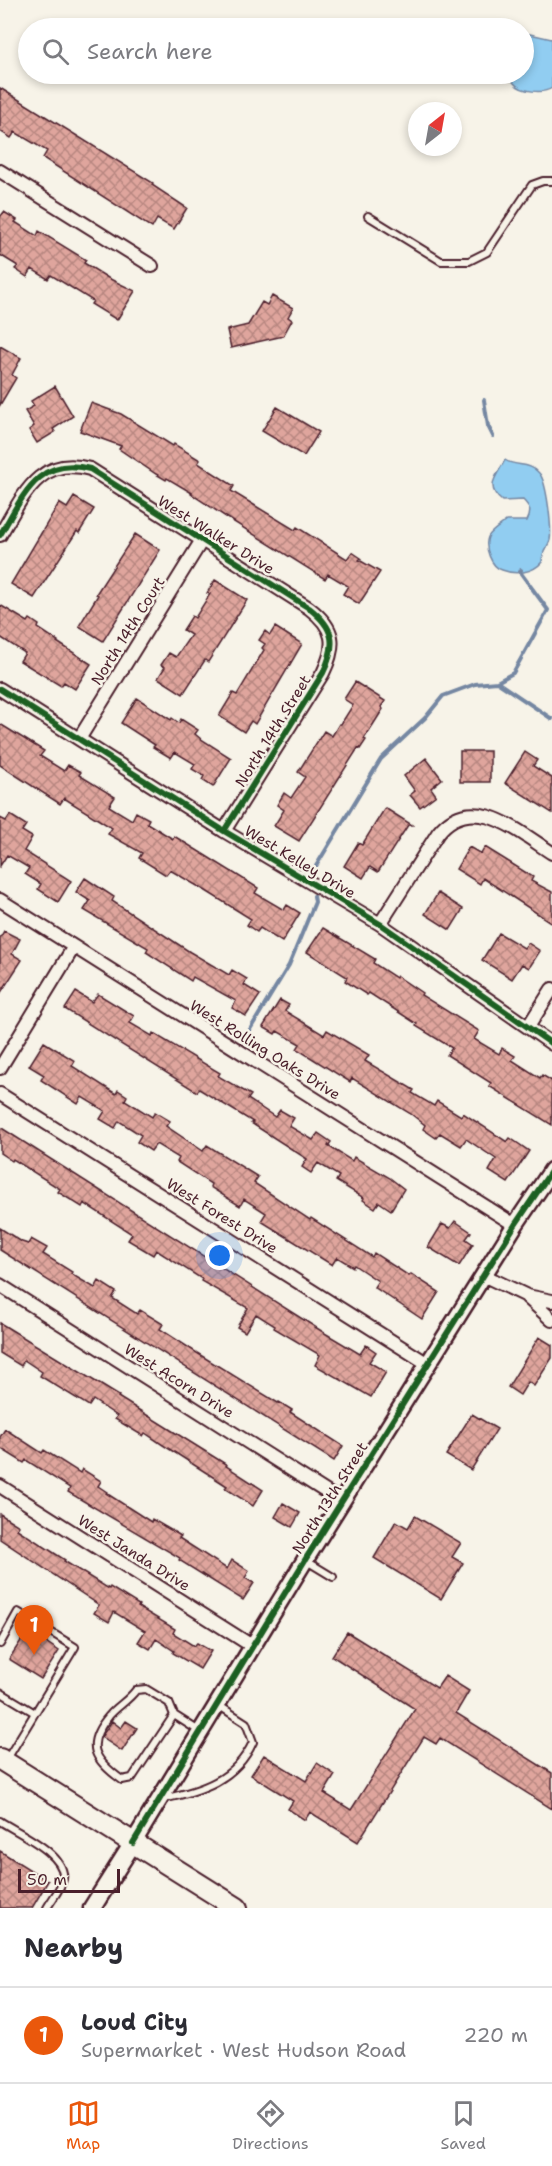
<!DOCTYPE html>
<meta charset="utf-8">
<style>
body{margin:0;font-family:"Shantell Sans",sans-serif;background:#f2f2f3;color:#2b2b33}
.compass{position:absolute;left:408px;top:102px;width:54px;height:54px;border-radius:50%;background:#fff;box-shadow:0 3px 9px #0003;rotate:31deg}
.scale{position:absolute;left:18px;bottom:15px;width:102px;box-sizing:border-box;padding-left:6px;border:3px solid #4a1f2b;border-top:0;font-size:16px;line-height:21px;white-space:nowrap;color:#4a1f2b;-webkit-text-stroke:4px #f7f3e8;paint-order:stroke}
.you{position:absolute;left:220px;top:1256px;width:21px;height:21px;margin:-15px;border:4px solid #fff;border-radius:50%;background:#1a73e8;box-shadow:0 0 0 9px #1a73e833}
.badge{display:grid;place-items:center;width:39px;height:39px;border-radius:50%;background:#ea580c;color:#fff;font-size:20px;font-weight:700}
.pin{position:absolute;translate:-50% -50px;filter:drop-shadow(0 2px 3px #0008)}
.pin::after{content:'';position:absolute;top:32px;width:21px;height:18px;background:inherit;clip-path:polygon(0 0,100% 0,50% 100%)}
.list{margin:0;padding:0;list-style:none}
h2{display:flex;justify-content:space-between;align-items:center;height:78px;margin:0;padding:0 24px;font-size:26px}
h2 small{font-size:20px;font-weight:400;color:#7c7c81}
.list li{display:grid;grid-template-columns:39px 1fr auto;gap:18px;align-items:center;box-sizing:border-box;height:96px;padding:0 24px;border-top:2px solid #e1e1e2}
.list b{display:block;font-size:22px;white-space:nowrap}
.list p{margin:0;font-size:20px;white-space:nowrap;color:#7c7c81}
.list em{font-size:20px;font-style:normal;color:#7c7c81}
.icon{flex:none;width:33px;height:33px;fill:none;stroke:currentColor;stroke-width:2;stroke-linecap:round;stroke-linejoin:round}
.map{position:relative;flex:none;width:552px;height:1908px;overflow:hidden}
.search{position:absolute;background:#fff;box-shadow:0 3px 9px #0003;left:18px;right:18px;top:18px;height:66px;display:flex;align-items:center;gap:15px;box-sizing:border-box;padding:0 21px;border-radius:33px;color:#7c7c81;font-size:22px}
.sheet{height:174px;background:#fff}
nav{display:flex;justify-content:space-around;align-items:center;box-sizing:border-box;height:84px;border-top:2px solid #e1e1e2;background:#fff;font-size:16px;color:#7c7c81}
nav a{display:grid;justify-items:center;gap:3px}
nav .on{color:#ea580c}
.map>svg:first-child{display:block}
.water{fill:#91cdf1;stroke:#7587a2;stroke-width:1.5}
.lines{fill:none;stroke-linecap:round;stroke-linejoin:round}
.stream{stroke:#7587a2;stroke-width:4}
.building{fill:url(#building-cross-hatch);stroke:#4a1f2b;stroke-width:1.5}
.service-casing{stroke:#4a1f2b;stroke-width:10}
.minor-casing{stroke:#4a1f2b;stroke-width:16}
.tertiary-casing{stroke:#4a1f2b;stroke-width:20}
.secondary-casing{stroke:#4a1f2b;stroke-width:21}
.trunk-casing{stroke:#4a1f2b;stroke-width:24}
.service{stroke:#f7f3e8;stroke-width:6}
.minor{stroke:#f7f3e8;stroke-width:12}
.tertiary{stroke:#f7f3e8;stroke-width:15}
.secondary{stroke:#f7f3e8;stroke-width:16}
.trunk{stroke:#f7f3e8;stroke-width:20}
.cycleway-casing{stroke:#f7f3e8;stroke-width:10}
.cycleway{stroke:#1b5e20;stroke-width:6}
.labels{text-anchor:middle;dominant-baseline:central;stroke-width:5;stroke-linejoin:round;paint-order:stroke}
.street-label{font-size:15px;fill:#4a1f2b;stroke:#f7f3e8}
</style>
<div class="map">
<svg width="552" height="1908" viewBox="0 0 552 1908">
<defs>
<pattern id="building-cross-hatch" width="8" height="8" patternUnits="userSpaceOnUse" patternTransform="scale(1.5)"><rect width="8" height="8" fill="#dfa59d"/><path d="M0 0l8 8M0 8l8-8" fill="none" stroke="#b78680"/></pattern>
</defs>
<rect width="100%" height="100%" fill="#f7f3e8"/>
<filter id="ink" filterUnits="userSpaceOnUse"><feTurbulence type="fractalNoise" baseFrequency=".0167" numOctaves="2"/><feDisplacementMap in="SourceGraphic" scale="12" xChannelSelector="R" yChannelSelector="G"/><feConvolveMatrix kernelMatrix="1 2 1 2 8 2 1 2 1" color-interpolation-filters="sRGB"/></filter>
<g filter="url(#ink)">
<path class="water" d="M524,34H530L552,39V88C543,94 521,92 514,83C511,80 511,77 509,74H524Z
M505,460C515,467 530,462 539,473C547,481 552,529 550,540C547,550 542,549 542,562C533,573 515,575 502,570C491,567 484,547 488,537C491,531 500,526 506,521H527C532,512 530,507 523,500L502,501C484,486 497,476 505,460Z"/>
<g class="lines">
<path class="stream" d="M484,400L488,426L493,436
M497,682L552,719
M313,871L381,759L425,718L443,696L475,684L497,682L513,673L548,610L520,572L521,570
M246,1036L289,965L315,902L314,896"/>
</g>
<path class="building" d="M0,88L153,183L152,185L187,208L174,229L157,219L152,228L43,158L47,151L15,132L11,138L0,131Z
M4,212L17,220L15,222L37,236L39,231L86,260L84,263L108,278L135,291L117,320L91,304L93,301L51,275L48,279L32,269L27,277L15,269L18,266L0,255V217Z
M272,296L293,308L288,317L292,320L283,336L231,348L227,330L248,325L262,302L267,305Z
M0,346L21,358L12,375L16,378L0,405Z
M55,386L73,416L53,429L55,432L37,443L29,430L34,426L25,411L34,406L31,401Z
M91,403L121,414L173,446L174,444L200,460L198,463L234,486L231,491L295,530L297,527L347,559L352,552L361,558L359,560L380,572L359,604L343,594L348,586L328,574L325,579L226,517L191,494L192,493L167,478L166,480L156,474L119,449L121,446L80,431Z
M277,407L319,432L304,456L262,431Z
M74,497L94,509L79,533L77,531L34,598L11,584L59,503L67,508Z
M135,534L160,550L103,641L79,626L98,595L96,594Z
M215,580L247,600L208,662L205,660L183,694L158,678L165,667L161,665L169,653L176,657L191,635L183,630L192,616L195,618L210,594L207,593Z
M0,605L28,622L30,619L39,625L38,628L58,641L57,642L91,664L75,689L64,682L61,686L20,661L25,653L0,637Z
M275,627L302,644L255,724L251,721L244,732L219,716L233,693L237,695L264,650L262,648L265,644L259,640L265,631L270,635Z
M355,682L385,701L381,707L383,709L364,739L366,740L360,749L358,748L299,841L274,826L284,810L277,805L284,793L291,798L305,777L298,772L324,731L332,736L339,724H341L353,705L344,699Z
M137,698L171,720L172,718L179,723L181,719L198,730L195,734L201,739L231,758L213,787L202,780L204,776L192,769L195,764L175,752L171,758L153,747L155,745L121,723Z
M0,724L44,751L40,756L64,771L68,765L81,772L79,775L115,797L109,806L132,820L136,812L149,819L147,823L173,839L174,836L258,888L255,893L284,910L287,905L300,913L282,942L260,928L257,932L247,925L251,919L206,891L170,870L166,875L139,858L142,853L108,834L112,828L64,798L60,804L0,765Z
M460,751H490V782H460Z
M525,752L537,760L533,766L552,778V813L505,783Z
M426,758L442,779L431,788L436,795L420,807L410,795L415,791L404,776Z
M385,808L412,825H408L378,872L370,867L363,878L344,866L358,843L362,845Z
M10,815L26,825L22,831L32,837L24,851L71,881L58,902L38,889L41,884L25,874L29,868L7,855L0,866V818L6,821Z
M469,847L481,854L485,847L533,877L531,881L552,892V923L483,878L480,884L456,869Z
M85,878L114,897L112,901L190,952L229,975L232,970L247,979L244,985L260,995L246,1016L232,1008L236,1001L193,977L191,981L146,952L148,948L84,910L90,901L76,892Z
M438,893L463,909L450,930L425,914Z
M323,928L375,959L373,963L396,978L397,976L422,993L421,995L479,1031L474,1039L499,1054L502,1048L515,1056L512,1060L540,1078L542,1075L552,1081V1125L489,1086L491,1083L447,1055L452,1048L416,1026L417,1024L369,993L367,995L345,981L347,977L307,952Z
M4,931L20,939L12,954L22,960L0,994V938Z
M499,933L524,948L528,943L540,951L529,968L522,964L512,979L482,960Z
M76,992L92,1002L98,994L134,1016L130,1023L152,1036L153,1033L220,1073L218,1076L251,1095L248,1099L275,1117L280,1110L294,1118L289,1126L313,1140L318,1133L331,1142L328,1146L352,1161L354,1157L390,1178L404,1189L391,1210L379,1202L375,1208L363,1200L364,1198L336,1181L339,1176L318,1163L311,1173L302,1167L307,1159L251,1123L253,1122L199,1089L197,1092L65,1009Z
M280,1000L289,1005L285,1011L324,1035L327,1030L369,1055L365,1061L414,1090L412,1093L434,1106L437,1101L461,1116L463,1113L507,1142L510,1138L529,1151L508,1183L489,1171L496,1159L466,1139L461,1146L440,1133L436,1138L423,1129L425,1125L411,1114L352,1078L350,1082L297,1049L300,1044L277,1031L275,1034L263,1027Z
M44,1042L75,1061L72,1066L116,1094L118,1090L127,1096L125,1100L152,1117L155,1112L170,1121L166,1126L203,1151L207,1145L258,1177L254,1183L310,1220L311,1218L372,1257L374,1253L409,1276L411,1274L439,1292L422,1319L374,1287L378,1281L354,1265L353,1267L337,1257L332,1265L261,1221L266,1213L244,1199L240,1206L210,1187L211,1184L177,1162L179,1158L156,1144L151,1151L137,1142L141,1135L119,1121L115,1128L100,1119L105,1111L82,1097L78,1104L41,1080L44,1075L29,1066Z
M0,1127L323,1332L360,1354L366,1345L376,1352L369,1362L386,1372L371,1397L315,1365L320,1355L274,1328L275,1326L256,1314L245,1332L237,1327L248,1308L201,1281L202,1279L156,1250L153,1255L128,1240L132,1234L84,1203L82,1207L58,1192L60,1189L13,1159L12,1161L0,1153Z
M455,1221L471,1232L466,1239L473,1244L459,1266L428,1247L442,1224L450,1228Z
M0,1228L22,1242L28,1244L31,1239L47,1248L43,1254L72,1272L71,1274L95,1288L99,1281L116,1292L112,1298L137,1314L140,1310L163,1324L160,1329L197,1353L278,1403L279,1402L292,1410L290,1412L343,1446L334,1461L0,1250Z
M0,1323L119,1396L118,1397L227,1465L226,1466L263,1490L253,1506L225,1488L227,1486L163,1445L145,1433L143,1436L115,1419L117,1416L93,1400L89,1406L40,1376L42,1372L24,1360L21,1366L0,1353Z
M539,1337L552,1345V1358L534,1386L528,1382L520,1395L508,1387Z
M472,1414L497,1429L471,1470L446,1455Z
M5,1429L42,1453L44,1450L80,1473L82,1469L101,1481L98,1486L107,1492L106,1493L151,1522L152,1519L181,1536L179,1538L227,1569L232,1560L249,1571L245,1578L254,1583L243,1600L179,1560L180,1558L68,1492L70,1488L26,1460L24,1463L0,1448V1437Z
M283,1503L300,1513L292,1527L275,1517Z
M0,1514L19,1526L17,1529L65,1560L64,1561L109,1589L110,1587L139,1605L138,1607L175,1629L173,1633L194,1646L197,1643L211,1651L200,1669L173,1653L174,1651L156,1639L150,1649L138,1642L145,1631L114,1612L109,1622L94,1613L99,1605L0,1539Z
M415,1516L461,1543L452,1557L463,1563L441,1599L374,1558L396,1521L408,1528Z
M28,1630L59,1651L41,1679L9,1659Z
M347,1632L437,1688L445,1676L469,1691L456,1713L552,1773V1809L440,1738L436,1744L424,1737L358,1842L310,1812L305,1820L288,1809L293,1801L251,1775L264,1755L306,1781L317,1763L335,1775L324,1793L351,1810L415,1709L332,1656Z
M112,1721L121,1728L126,1721L137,1728L122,1751L101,1737Z
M0,1851L48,1881L32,1908H0Z"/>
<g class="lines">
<defs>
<path id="service" d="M368,216L441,261H469L487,252L532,185L543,181H552
M305,1560L333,1577
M0,1644L18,1612L75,1647L7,1759
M0,1692L35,1713
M174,1715L169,1703L146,1689L136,1690C128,1701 117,1706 109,1716C84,1745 94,1760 122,1780L132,1778L174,1715L199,1731
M162,1799C201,1791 236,1780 253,1742L246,1723L218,1705
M0,1821C18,1833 67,1854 63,1879C61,1889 52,1899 47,1908"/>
<path id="minor" d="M0,171L152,266
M0,535C23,497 38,455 90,469L309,608C335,628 337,644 323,673L224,831
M0,689L224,831L380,924L552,1044
M79,739L202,540
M0,900L515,1225
M380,924L438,833C472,790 519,832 552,853
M528,1027L552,989
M0,1068L73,948
M0,1094L428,1364
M485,1276L527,1296L552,1301
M0,1285L342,1502
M527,1297L552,1320
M0,1486L252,1646"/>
<path id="tertiary" d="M133,1843L305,1560L515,1225L552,1170"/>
<path id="secondary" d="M92,1908L133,1843"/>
<path id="trunk" d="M0,1759L237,1908"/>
</defs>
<use href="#service" class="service-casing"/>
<use href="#minor" class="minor-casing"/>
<use href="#tertiary" class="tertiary-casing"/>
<use href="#secondary" class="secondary-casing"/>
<use href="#trunk" class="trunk-casing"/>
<use href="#service" class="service"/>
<use href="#minor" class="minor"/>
<use href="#tertiary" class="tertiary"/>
<use href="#secondary" class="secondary"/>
<use href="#trunk" class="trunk"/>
<defs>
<path id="cycleway" d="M0,535C23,497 38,455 90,469L309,608C335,628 337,644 323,673L224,831
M0,689L224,831L380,924L552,1044
M133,1843L305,1560L515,1225L552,1170"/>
</defs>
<use href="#cycleway" class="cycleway-casing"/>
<use href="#cycleway" class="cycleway"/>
</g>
</g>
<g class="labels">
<g class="street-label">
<text transform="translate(216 535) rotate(32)">West Walker Drive</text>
<text transform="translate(128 631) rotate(-58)">North 14th Court</text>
<text transform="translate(273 731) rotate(-58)">North 14th Street</text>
<text transform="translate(300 862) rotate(31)">West Kelley Drive</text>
<text transform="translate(265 1050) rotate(32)">West Rolling Oaks Drive</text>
<text transform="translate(222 1216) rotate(32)">West Forest Drive</text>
<text transform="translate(179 1381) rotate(32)">West Acorn Drive</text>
<text transform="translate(330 1498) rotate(-58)">North 13th Street</text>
<text transform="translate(134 1553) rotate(32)">West Janda Drive</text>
</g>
</g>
</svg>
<svg class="compass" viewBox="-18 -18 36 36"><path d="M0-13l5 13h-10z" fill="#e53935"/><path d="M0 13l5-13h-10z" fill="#7c7c81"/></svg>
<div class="scale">50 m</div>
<div class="you"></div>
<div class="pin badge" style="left:34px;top:1655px">1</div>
<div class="search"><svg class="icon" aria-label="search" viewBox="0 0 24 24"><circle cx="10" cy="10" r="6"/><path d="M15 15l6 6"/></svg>Search here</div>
</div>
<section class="sheet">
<h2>Nearby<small></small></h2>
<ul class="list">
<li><span class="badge">1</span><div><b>Loud City</b><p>Supermarket · West Hudson Road</p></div><em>220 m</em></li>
</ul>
</section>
<nav>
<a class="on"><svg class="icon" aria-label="map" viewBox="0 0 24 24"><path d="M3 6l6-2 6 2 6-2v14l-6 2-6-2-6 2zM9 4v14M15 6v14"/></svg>Map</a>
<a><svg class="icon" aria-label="directions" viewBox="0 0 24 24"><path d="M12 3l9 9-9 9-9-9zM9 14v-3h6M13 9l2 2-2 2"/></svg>Directions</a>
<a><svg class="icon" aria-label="saved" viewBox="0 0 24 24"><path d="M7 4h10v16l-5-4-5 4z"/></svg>Saved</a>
</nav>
